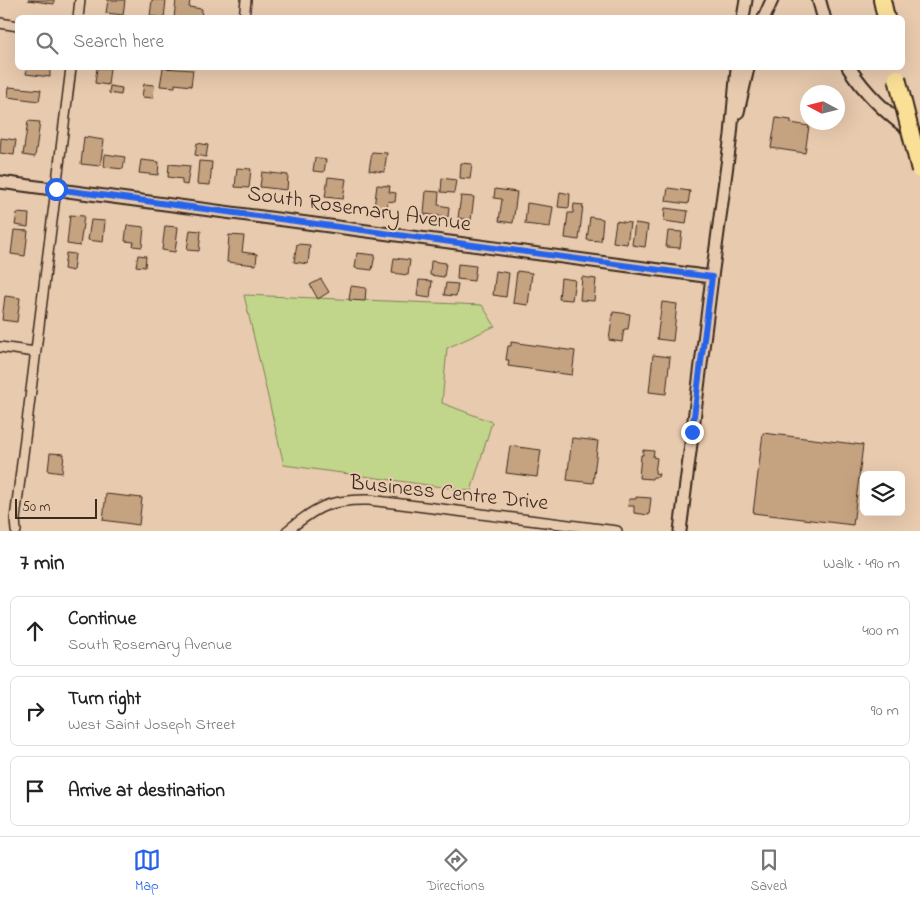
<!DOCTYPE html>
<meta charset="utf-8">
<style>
body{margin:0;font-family:"Indie Flower",sans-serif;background:#f6f6f6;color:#222}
.controls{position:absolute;right:15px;bottom:15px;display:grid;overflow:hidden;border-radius:8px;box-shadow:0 5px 20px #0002}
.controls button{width:45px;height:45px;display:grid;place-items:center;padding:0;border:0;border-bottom:1px solid #e0e0e0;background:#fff;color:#222;font:25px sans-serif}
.compass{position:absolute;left:800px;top:85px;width:45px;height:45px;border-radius:50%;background:#fff;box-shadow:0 5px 20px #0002;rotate:277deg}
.scale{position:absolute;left:15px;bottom:12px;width:82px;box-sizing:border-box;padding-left:5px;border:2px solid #3b2a1e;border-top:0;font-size:14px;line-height:18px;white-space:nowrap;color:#3b2a1e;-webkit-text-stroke:4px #e8caae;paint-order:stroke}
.stop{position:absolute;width:15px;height:15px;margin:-11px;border:4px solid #2563eb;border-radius:50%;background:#fff}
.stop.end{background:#2563eb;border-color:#fff;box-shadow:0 1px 5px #0008}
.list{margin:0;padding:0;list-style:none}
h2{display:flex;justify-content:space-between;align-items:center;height:65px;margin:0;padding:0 20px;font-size:21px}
h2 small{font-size:16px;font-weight:400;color:#767676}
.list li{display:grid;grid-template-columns:32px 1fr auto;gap:15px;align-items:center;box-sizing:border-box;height:70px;margin:0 10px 10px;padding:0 10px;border:1px solid #e0e0e0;border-radius:8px}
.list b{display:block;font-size:19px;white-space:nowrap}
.list p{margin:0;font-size:16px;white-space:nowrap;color:#767676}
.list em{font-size:16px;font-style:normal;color:#767676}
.icon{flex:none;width:28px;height:28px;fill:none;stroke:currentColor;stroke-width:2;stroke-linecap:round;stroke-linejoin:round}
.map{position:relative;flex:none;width:920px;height:531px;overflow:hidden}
.search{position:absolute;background:#fff;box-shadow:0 5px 20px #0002;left:15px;right:15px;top:15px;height:55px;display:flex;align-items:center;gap:12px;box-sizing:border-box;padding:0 18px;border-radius:8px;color:#767676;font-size:19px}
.sheet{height:305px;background:#fff}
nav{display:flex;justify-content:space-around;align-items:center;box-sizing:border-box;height:70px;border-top:1px solid #e0e0e0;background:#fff;font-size:14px;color:#767676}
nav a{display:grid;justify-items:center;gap:2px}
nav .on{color:#2563eb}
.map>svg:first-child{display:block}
.green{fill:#c2d68b;stroke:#7e8054}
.building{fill:#c6a380;stroke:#3b2a1e}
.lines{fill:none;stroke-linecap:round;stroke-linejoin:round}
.minor-casing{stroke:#3b2a1e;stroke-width:12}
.tertiary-casing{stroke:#3b2a1e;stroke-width:15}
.secondary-casing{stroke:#3b2a1e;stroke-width:16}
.motorway-casing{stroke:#3b2a1e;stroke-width:20}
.minor{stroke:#e8caae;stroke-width:9}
.tertiary{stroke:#e8caae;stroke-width:11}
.secondary{stroke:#e8caae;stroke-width:12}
.motorway{stroke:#fadf96;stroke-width:16}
.motorway-bridge-casing{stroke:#3b2a1e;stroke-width:20;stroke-linecap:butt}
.motorway-bridge{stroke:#fadf96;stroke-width:16}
.route{stroke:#2563eb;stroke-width:6}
.labels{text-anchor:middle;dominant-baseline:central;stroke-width:4;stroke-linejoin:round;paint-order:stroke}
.street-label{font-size:22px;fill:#3b2a1e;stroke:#e8caae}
</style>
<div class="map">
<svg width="920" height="531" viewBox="0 0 920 531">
<rect width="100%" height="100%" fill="#e8caae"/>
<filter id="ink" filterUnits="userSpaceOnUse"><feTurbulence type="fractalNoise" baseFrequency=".02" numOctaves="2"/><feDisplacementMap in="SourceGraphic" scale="10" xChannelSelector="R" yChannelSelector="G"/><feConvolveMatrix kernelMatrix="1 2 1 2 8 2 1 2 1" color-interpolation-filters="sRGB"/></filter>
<g filter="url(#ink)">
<path class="green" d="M244,295L482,305L495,326L447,348L442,403L492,422L471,491L284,465Z"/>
<path class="building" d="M28,0H54V4Z
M108,0H125L123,15L106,13Z
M152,0H166L164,18L150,16Z
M176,0H190L189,7L202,9L201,18H174Z
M27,68H45V69L50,70V77L26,74Z
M97,68H110L108,85L95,83Z
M163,68L193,70L191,86L175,84V87L160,86Z
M144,84L154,85L153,98L142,97Z
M110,86L122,88L121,95L109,93Z
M9,87L41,90L39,101L8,97Z
M776,118L791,120V123L809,126L805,153L771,148Z
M28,121L40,122L35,157L23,155Z
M84,137L104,140L100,166L81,164Z
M1,138L16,140L14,155L0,153Z
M197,143L208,145L206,157L195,155Z
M372,152L387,153L384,172L369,170Z
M105,154L125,157L123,169L104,167Z
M315,158L326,160L324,172L313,171Z
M141,160L159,162L158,175L139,173Z
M199,161L212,162L210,185L197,184Z
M461,163L472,164L470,179L460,178Z
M169,164L190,166L187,185L182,184V179L168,177Z
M237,168L251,169L249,188L235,187Z
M262,172L288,175L287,190L260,187Z
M328,177L346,179L343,199L325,197Z
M442,178L456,180L454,193L441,192Z
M377,185L390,186L389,192L396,193L395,202L388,201L387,210L374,208Z
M668,188L690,191L688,204L666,201Z
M495,189L517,192L513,223L499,221L502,199L494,198Z
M426,191L439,192L438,205L449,207L448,217L424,214Z
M560,192L570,194L569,208L558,207Z
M461,196L474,197L471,220L458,218Z
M527,203L553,207L550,227L525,224Z
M574,204L583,205L579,240L565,238L568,213H573Z
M665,208L688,211L686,224L664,221Z
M17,213L29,214L28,227L15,225Z
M70,215L84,216L80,246L67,244Z
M590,217L603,219L601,241L587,240Z
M91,220L105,221L103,242L88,240Z
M616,221L630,223L627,244L613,242Z
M635,223L648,225L645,247L632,245Z
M127,225L144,227L142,247L133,246L134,242L125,241Z
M165,226L178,227L175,252L162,250Z
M14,230L28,231L25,256L11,254Z
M190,230L201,231L199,251L187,250Z
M668,231L682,232L680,248L666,247Z
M229,235L244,236L242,252L257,254L256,265L227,262Z
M297,244L310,245L308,264L294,262Z
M66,253L75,254L73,271L64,269Z
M357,253L375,255L372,270L355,268Z
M138,255L146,256L145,267L136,266Z
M394,258L410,260L408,275L392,273Z
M431,261L446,263L444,277L430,275Z
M458,264L476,266L474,281L457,279Z
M496,271L509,273L506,297L493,295Z
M517,271L532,273L528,305L513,303Z
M582,277L596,279L594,301L580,300Z
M561,278L575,280L572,300L559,299Z
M321,279L329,292L318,299L310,285Z
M419,280L432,281L430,298L417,296Z
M446,283L458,284L456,296L444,295Z
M351,286L366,288L365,301L349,300Z
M5,296L20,298L17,322L2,320Z
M662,302L677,304L673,341L657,339Z
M613,312L630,314L628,329H624L622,342L609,340Z
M511,342L575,351L572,375L508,366L509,360H506L508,346H511Z
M653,355L670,357L666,394L649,392Z
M763,433L863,445L853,525L753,513Z
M572,438L598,441L593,483L567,480Z
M510,446L541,450L537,477L506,473Z
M643,450L654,451L653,457L657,458L655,473L659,474L658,477H653L652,479L639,478L641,455H643Z
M50,453L64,454L62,473L48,471Z
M106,494L142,498L139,525L103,520Z
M636,497L651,498L649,515L634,513V506H628L629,499H636Z"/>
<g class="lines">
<defs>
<path id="minor" d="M78,18L80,0
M244,18L246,0
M0,23L18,26
M0,347L35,352
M16,531L15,519L71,68
M287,531C316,507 330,499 369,500L617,531"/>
<path id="tertiary" d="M743,18L746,0
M764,18L772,0
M738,112L748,68
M0,182L712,277
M680,531L712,277L731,135L737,68"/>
<path id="secondary" d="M819,0L824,18
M849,68C866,94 888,115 914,133"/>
<path id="motorway" d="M882,0L886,18"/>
</defs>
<use href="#minor" class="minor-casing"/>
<use href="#tertiary" class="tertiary-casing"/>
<use href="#secondary" class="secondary-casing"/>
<use href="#motorway" class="motorway-casing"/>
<use href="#minor" class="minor"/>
<use href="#tertiary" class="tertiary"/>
<use href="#secondary" class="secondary"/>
<use href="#motorway" class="motorway"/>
<defs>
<path id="motorway-bridge" d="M897,78L920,170"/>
</defs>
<use href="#motorway-bridge" class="motorway-bridge-casing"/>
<use href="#motorway-bridge" class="motorway-bridge"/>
</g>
</g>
<g class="lines" filter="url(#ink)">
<path class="route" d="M56,189L712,277L692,432"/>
</g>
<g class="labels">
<g class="street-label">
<text transform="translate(359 210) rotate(8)">South Rosemary Avenue</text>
<text transform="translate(449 494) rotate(6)">Business Centre Drive</text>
</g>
</g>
</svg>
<div class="controls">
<button><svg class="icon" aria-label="layers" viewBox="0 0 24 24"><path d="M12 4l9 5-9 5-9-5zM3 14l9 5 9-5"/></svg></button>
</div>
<svg class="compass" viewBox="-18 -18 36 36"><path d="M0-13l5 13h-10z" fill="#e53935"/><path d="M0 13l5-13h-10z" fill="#767676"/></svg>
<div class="scale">50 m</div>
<div class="stop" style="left:56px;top:189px"></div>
<div class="stop end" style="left:692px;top:432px"></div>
<div class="search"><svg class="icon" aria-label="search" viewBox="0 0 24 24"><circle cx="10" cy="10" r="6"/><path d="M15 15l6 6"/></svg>Search here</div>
</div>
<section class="sheet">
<h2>7 min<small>Walk · 490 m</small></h2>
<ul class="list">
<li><svg class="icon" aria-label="ahead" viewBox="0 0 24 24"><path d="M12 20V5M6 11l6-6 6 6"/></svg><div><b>Continue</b><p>South Rosemary Avenue</p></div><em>400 m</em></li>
<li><svg class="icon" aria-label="right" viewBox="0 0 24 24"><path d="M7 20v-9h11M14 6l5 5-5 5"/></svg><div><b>Turn right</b><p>West Saint Joseph Street</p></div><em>90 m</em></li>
<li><svg class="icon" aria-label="arrive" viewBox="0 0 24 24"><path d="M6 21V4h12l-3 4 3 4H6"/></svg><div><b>Arrive at destination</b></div></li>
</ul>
</section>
<nav>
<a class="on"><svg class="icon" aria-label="map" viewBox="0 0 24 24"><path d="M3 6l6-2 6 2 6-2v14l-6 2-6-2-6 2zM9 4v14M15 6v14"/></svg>Map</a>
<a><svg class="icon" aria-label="directions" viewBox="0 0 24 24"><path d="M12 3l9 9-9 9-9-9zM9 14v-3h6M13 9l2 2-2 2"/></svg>Directions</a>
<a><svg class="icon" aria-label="saved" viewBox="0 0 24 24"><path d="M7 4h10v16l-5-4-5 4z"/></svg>Saved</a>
</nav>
